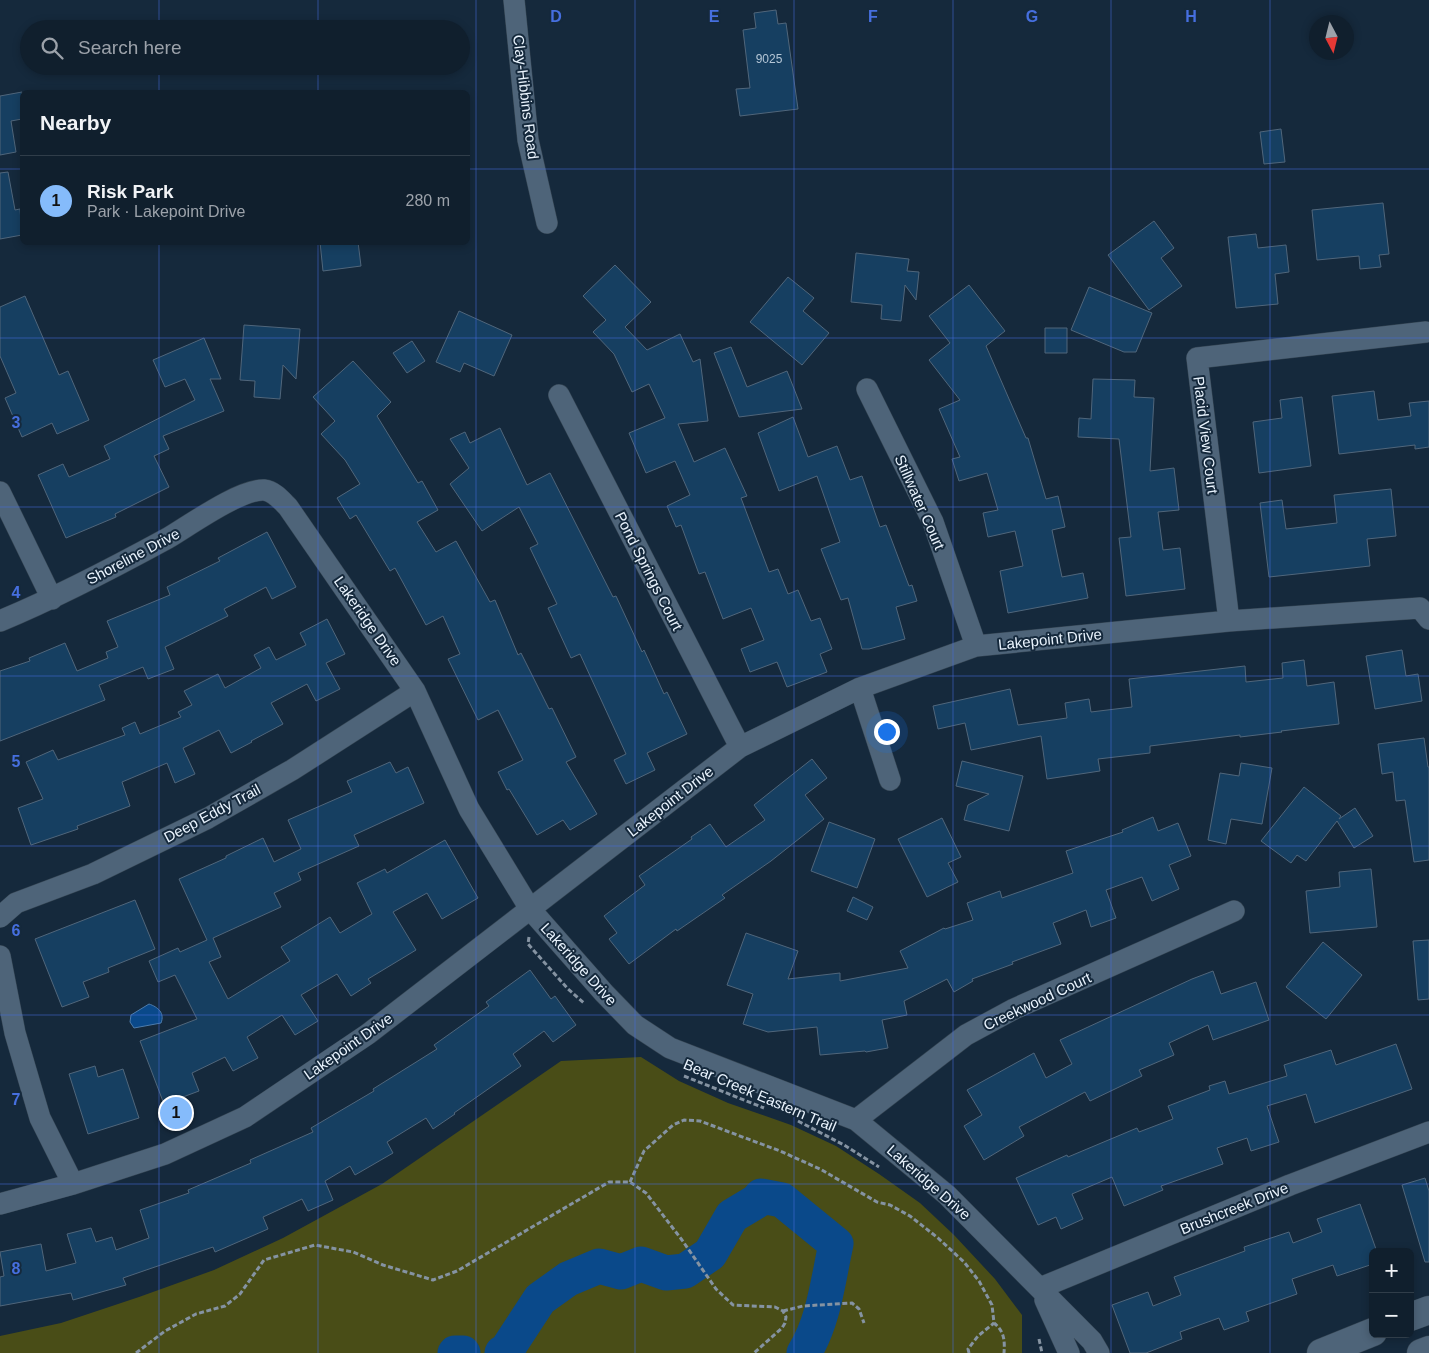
<!DOCTYPE html>
<meta charset="utf-8">
<style>
body{margin:0;font-family:Helvetica,sans-serif;background:#192735;color:#f1f3f6}
.controls{position:absolute;right:15px;bottom:15px;display:grid;overflow:hidden;border-radius:8px;box-shadow:0 2px 8px #0003}
.controls button{width:45px;height:45px;display:grid;place-items:center;padding:0;border:0;border-bottom:1px solid #303d49;background:#101f2d;color:#f1f3f6;font:25px sans-serif}
.compass{position:absolute;left:1309px;top:15px;width:45px;height:45px;border-radius:50%;background:#101f2d;box-shadow:0 2px 8px #0003;rotate:173deg}
.you{position:absolute;left:886px;top:731px;width:18px;height:18px;margin:-12px;border:4px solid #fff;border-radius:50%;background:#1a73e8;box-shadow:0 0 0 8px #1a73e833}
.badge{display:grid;place-items:center;width:32px;height:32px;border-radius:50%;background:#85bbfb;color:#111;font-size:16px;font-weight:700}
.pin{position:absolute;translate:-50% -50%;border:2px solid #fff;box-shadow:0 1px 5px #0006}
.list{margin:0;padding:0;list-style:none}
h2{display:flex;justify-content:space-between;align-items:center;height:65px;margin:0;padding:0 20px;font-size:21px}
h2 small{font-size:16px;font-weight:400;color:#9ca2aa}
.list li{display:grid;grid-template-columns:32px 1fr auto;gap:15px;align-items:center;box-sizing:border-box;height:90px;padding:0 20px;border-top:1px solid #303d49}
.list b{display:block;font-size:19px;white-space:nowrap}
.list p{margin:0;font-size:16px;white-space:nowrap;color:#9ca2aa}
.list em{font-size:16px;font-style:normal;color:#9ca2aa}
.icon{flex:none;width:28px;height:28px;fill:none;stroke:currentColor;stroke-width:2;stroke-linecap:round;stroke-linejoin:round}
.map{position:relative;flex:none;width:1429px;height:1353px;overflow:hidden}
.search{position:absolute;background:#101f2d;box-shadow:0 2px 8px #0003;left:20px;top:20px;width:450px;height:55px;display:flex;align-items:center;gap:12px;box-sizing:border-box;padding:0 18px;border-radius:28px;color:#9ca2aa;font-size:19px}
.panel{position:absolute;background:#101f2d;box-shadow:0 2px 8px #0003;left:20px;top:90px;width:450px;height:155px;border-radius:8px}
.map>svg:first-child{display:block}
.green{fill:#494d17}
.water{fill:#0a498a;stroke:#4d7cac}
.lines{fill:none;stroke-linecap:round;stroke-linejoin:round}
.river{stroke:#0a498a;stroke-width:35}
.building{fill:#163f61;stroke:#50667b}
.minor-casing{stroke:#344452;stroke-width:22}
.secondary-casing{stroke:#344452;stroke-width:29}
.path{stroke:#8593a2;stroke-width:3;stroke-dasharray:5 2.5;stroke-linecap:butt}
.minor{stroke:#4e6479;stroke-width:21}
.secondary{stroke:#4e6479;stroke-width:28}
.grid{fill:none;stroke:#466fdf;stroke-width:1;stroke-opacity:0.55}
.labels{text-anchor:middle;dominant-baseline:central;stroke-width:4;stroke-linejoin:round;paint-order:stroke}
.number-label{font-size:12px;fill:#b4c6d6}
.street-label{font-size:15px;fill:#e9f3fd;stroke:#15293c}
.grid-label{font-size:16px;text-anchor:middle;font-weight:bold;fill:#466fdf;stroke:#15293c;stroke-width:4;stroke-linejoin:round;paint-order:stroke}
</style>
<div class="map">
<svg width="1429" height="1353" viewBox="0 0 1429 1353">
<rect width="100%" height="100%" fill="#15293c"/>
<path class="green" d="M641,1057L679,1081L728,1103L791,1125L836,1146L879,1174L920,1203L954,1235L995,1279L1022,1315V1353H0V1336L61,1323L139,1297L214,1270L283,1238L382,1184L561,1061Z
M183,1100L190,1116L169,1125L162,1110Z"/>
<path class="water" d="M149,1004C158,1007 165,1013 161,1023L134,1028L130,1022L131,1015Z"/>
<g class="lines">
<path class="river" d="M455,1353H463
M502,1353L506,1351L540,1299L568,1279L599,1266L621,1272L641,1264L666,1273L685,1271L710,1254L732,1216L757,1201L761,1196L782,1200L836,1244C828,1280 824,1321 804,1353"/>
</g>
<path class="building" d="M776,10L778,24L786,23L798,109L740,116L736,89L750,88L743,30L756,28L754,13Z
M22,92V119L11,121L16,152L0,155V96Z
M1281,129L1285,162L1264,164L1260,132Z
M8,172L15,210L20,209L22,235L0,239V173Z
M1383,203L1389,254L1379,255L1381,267L1360,269L1359,256L1317,260L1312,210Z
M1154,221L1174,248L1161,258L1182,286L1149,310L1108,255Z
M1256,234L1258,248L1286,245L1289,272L1275,274L1278,304L1236,308L1228,237Z
M320,242H358L361,266L323,271Z
M856,253L909,259L907,271L919,272L916,300L905,285L901,321L881,319L882,305L851,302Z
M615,265L651,302L625,327L647,350L680,334L693,362L700,359L708,421L678,424L694,462L725,448L747,496L741,498L769,572L778,569L788,594L798,590L811,621L820,618L832,649L820,654L827,672L787,687L777,662L750,672L741,649L764,640L751,608L723,619L705,572L699,574L681,525L676,527L667,506L690,495L675,461L646,473L629,433L665,418L649,384L632,392L614,354L593,332L606,320L583,296Z
M788,277L814,298L803,311L829,333L802,365L750,322Z
M969,285L1005,331L986,346L1026,438H1028L1046,499L1058,496L1065,527L1052,530L1062,577L1083,573L1088,598L1008,613L1000,571L1023,566L1015,531L988,537L983,513L998,510L987,473L959,481L952,459L960,457L939,409L960,400L929,360L950,343L929,316Z
M1089,287L1152,313L1136,352H1124L1071,330Z
M25,296L59,375L68,371L89,420L57,434L52,423L22,437L5,398L16,393L0,356V307Z
M459,311L512,335L494,376L464,363L460,372L436,362Z
M244,325L300,329L296,379L283,365L280,399L254,397L255,381L240,380Z
M1045,328H1067V353H1045Z
M204,338L221,379H210L224,411L163,436L169,449L154,456L169,487L115,514L116,517L66,538L38,475L63,464L69,477L110,459L104,446L195,400L185,379L165,387L153,360Z
M412,341L425,361L407,373L393,353Z
M731,347L747,387L787,371L802,409L739,417L714,353Z
M353,361L391,402L377,416L418,483L422,481L438,510L417,522L436,552L456,541L490,602L495,600L518,655L521,653L549,709L552,708L576,757L566,762L597,814L570,830L563,820L537,835L509,789L507,790L498,772L523,760L498,710L478,720L448,659L460,654L443,616L426,625L395,568L390,571L356,515L350,519L337,498L360,484L345,460L321,434L335,421L313,397Z
M1093,379L1135,380L1134,397L1154,398L1150,471L1174,468L1179,510L1158,512L1163,550L1180,548L1185,589L1126,596L1119,538L1131,537L1119,439L1078,437L1079,418L1091,419Z
M1374,391L1378,420L1411,416L1409,403L1429,401V447L1415,449V445L1339,454L1332,396Z
M1302,397L1311,466L1259,473L1253,422L1282,418L1280,400Z
M793,417L808,457L837,446L850,480L862,476L880,527L886,525L909,586L912,585L917,601L896,607L905,639L869,649H862L848,598L841,600L821,549L840,542L817,476L779,491L758,433Z
M500,428L527,485L550,473L613,597L616,596L642,652L644,650L664,694L667,692L687,734L647,753L655,770L626,784L614,760L626,754L580,654L571,658L548,608L557,604L530,548L538,544L519,507L482,531L450,484L469,468L450,439L465,432L470,443Z
M1391,489L1396,536L1367,539L1370,566L1269,577L1260,503L1282,500L1286,529L1337,523L1334,495Z
M267,532L296,587L272,599L266,587L224,609L228,616L165,647L174,669L148,679L143,667L99,685L105,700L0,741V671L30,661L29,658L65,643L77,671L108,658L106,652L118,647L107,621L170,595L167,587L220,561L218,558Z
M327,619L345,654L326,663L340,689L316,701L307,684L271,703L283,724L251,741L252,742L231,753L219,730L183,748L195,774L175,783L167,763L122,782L130,806L77,826L78,829L31,845L18,808L43,799L26,762L53,750L58,760L125,735L122,728L135,722L140,734L181,717L178,712L192,705L184,691L218,674L225,688L261,668L254,655L269,647L276,660L306,645L300,633Z
M1402,650L1406,676L1418,674L1422,701L1375,709L1366,656Z
M1304,660L1307,686L1334,682L1339,724L1281,731L1282,732L1240,737V735L1150,746V753L1098,759L1100,771L1047,779L1041,736L971,750L965,723L938,729L933,706L1010,689L1018,725L1067,718L1065,703L1089,699L1091,712L1132,707L1129,679L1245,666L1246,682L1283,678L1282,663Z
M1424,738L1428,767H1429V860L1414,862L1405,800L1396,801L1393,772L1382,774L1378,744Z
M812,759L827,778L805,795L824,819L771,861L722,895L725,898L677,931L676,929L629,964L609,939L617,933L604,916L645,885L639,876L692,839L691,837L710,824L726,847L765,820L754,805Z
M962,761L1023,776L1009,831L964,820L968,805L989,794L956,786Z
M390,762L396,773L408,767L424,803L354,835L359,846L298,873L301,880L274,893L281,907L213,938L221,957L209,962L228,999L290,961L281,947L330,917L340,933L372,914L357,883L385,869L387,873L445,840L478,898L442,919L427,893L393,912L416,950L368,979L371,983L351,996L337,974L301,995L318,1021L295,1035L282,1015L247,1037L258,1058L233,1071L225,1057L192,1073L199,1091L164,1104L140,1041L197,1019L175,975L158,982L149,961L178,948L180,952L207,940L179,879L226,858V856L263,838L274,862L301,849L288,820L352,792L347,781Z
M1241,763L1272,768L1262,824L1231,819L1226,844L1208,840L1220,773L1239,776Z
M1304,787L1341,816L1339,819L1355,808L1373,836L1354,848L1337,821L1306,861L1297,855L1291,863L1261,841Z
M1153,817L1158,831L1178,823L1191,856L1169,865L1179,889L1152,901L1142,877L1106,890L1116,918L1091,927L1086,910L1053,923L1061,944L1012,962L1013,964L972,979L973,981L954,992L947,979L904,1001L907,1015L882,1020L888,1048L866,1052L865,1051L820,1055L817,1027L768,1032L743,1024L753,994L727,985L746,933L798,951L788,979L840,973V981L908,968L900,951L944,928L945,929L973,920L967,903L1000,891L1002,898L1073,873L1066,851L1123,832L1122,830Z
M942,818L961,857L948,863L958,882L927,897L898,839Z
M829,822L875,839L857,888L811,871Z
M1371,869L1377,927L1310,933L1306,891L1340,887L1339,872Z
M853,897L873,907L867,920L847,911Z
M135,900L155,949L108,968L109,972L83,982L89,997L62,1007L35,939Z
M1429,940V999L1418,1000L1413,941Z
M1323,942L1362,975L1326,1019L1286,987Z
M530,970L551,999L555,996L576,1025L553,1042L544,1031L513,1054L521,1066L454,1113L455,1114L433,1129L426,1118L387,1142L393,1153L355,1175L350,1166L325,1181L333,1200L308,1211L302,1199L263,1217L268,1229L215,1252L213,1247L123,1278L126,1285L73,1300L71,1293L0,1306V1277L4,1276L0,1252L41,1244L46,1271L76,1263L67,1234L91,1228L96,1242L112,1237L116,1250L149,1238L140,1210L189,1193L188,1190L251,1163L250,1160L313,1132L311,1128L374,1091L373,1089L437,1049L434,1045L489,1006L486,1002Z
M1213,971L1221,994L1256,982L1269,1020L1213,1040L1208,1025L1169,1043L1174,1055L1139,1070L1142,1076L1090,1101L1085,1092L1019,1127L1024,1136L984,1160L964,1126L982,1115L967,1090L1034,1053L1046,1078L1072,1064L1060,1040L1192,979Z
M1396,1044L1412,1089L1315,1123L1306,1094L1267,1106L1279,1142L1251,1151L1247,1138L1217,1148L1223,1164L1161,1186L1163,1190L1124,1206L1112,1177L1072,1194L1083,1219L1061,1229L1056,1217L1038,1225L1016,1178L1067,1155L1068,1157L1137,1128L1139,1132L1173,1119L1168,1106L1210,1090L1209,1086L1225,1081L1229,1094L1287,1076L1284,1065L1331,1050L1336,1065Z
M95,1066L98,1077L123,1069L139,1118L88,1134L69,1074Z
M1425,1178L1429,1191V1262H1425L1402,1185Z
M1360,1204L1377,1252H1373V1264L1337,1276L1333,1265L1292,1279L1297,1294L1246,1312L1249,1321L1224,1330L1219,1318L1180,1332L1182,1339L1146,1353H1130L1112,1305L1148,1292L1153,1306L1181,1295L1174,1277L1245,1251L1244,1247L1289,1232L1293,1243L1322,1232L1317,1219Z"/>
<g class="lines">
<defs>
<path id="minor" d="M514,0L528,140L547,223
M867,389L933,522L976,646
M559,395L740,747
M0,492L52,599
M0,621C58,597 113,568 168,538C190,525 240,489 264,490C274,491 282,501 288,507L415,691L469,809L530,909L604,993L635,1025L670,1048L856,1120L947,1195L1092,1341L1099,1353
M1229,621L1197,358L1426,332
M860,688L890,780
M0,917L16,903L93,874L208,818L292,770L415,691
M0,956L15,1033L40,1118L73,1184
M856,1120L966,1035L1014,1009L1234,911
M0,1204L73,1184L165,1154L245,1117L368,1034L740,747L860,688L976,646L1229,621L1420,608L1429,619
M1040,1288L1290,1185L1429,1132
M1045,1300L1069,1353"/>
<path id="secondary" d="M1410,1317L1429,1310
M1321,1353L1373,1332
M1421,1353L1429,1350"/>
</defs>
<use href="#minor" class="minor-casing"/>
<use href="#secondary" class="secondary-casing"/>
<path class="path" d="M529,937L528,944L568,989L584,1003
M684,1076L764,1108
M798,1121L844,1145L879,1167
M630,1182L644,1151L673,1125L684,1120L700,1121L780,1151L820,1169L877,1202L890,1205L910,1216L938,1238L964,1262L979,1281L992,1305L994,1323C1004,1331 1005,1340 1004,1353
M783,1311L803,1306L852,1303L859,1309L864,1323
M1039,1339L1042,1353
M136,1353L165,1331L196,1314L225,1306L240,1294L264,1260L315,1245L353,1252L383,1265L433,1280L457,1271L609,1182H630L646,1193L682,1240L716,1289L733,1305L775,1307L783,1311L786,1317L785,1323L782,1328L754,1353
M969,1353L968,1349L978,1336L994,1323"/>
<use href="#minor" class="minor"/>
<use href="#secondary" class="secondary"/>
</g>
<path class="grid" d="M159,0V29M318,0V29M476,0V1353M635,0V1353M794,0V1353M953,0V1353M1111,0V1353M1270,0V1353M159,66V92M318,66V92M0,169H22M468,169H1429M159,242V1353M318,242V1353M0,338H1429M0,507H1429M0,676H1429M0,846H1429M0,1015H1429M0,1184H1429"/>
<g class="labels">
<g class="number-label">
<text x="769" y="59">9025</text>
</g>
<g class="street-label">
<text transform="translate(526 97) rotate(83)">Clay-Hibbins Road</text>
<text transform="translate(1206 435) rotate(83)">Placid View Court</text>
<text transform="translate(920 502) rotate(66)">Stillwater Court</text>
<text transform="translate(133 556) rotate(-28)">Shoreline Drive</text>
<text transform="translate(649 571) rotate(63)">Pond Springs Court</text>
<text transform="translate(368 621) rotate(55)">Lakeridge Drive</text>
<text transform="translate(1050 639) rotate(-6)">Lakepoint Drive</text>
<text transform="translate(670 801) rotate(-38)">Lakepoint Drive</text>
<text transform="translate(212 813) rotate(-28)">Deep Eddy Trail</text>
<text transform="translate(579 964) rotate(48)">Lakeridge Drive</text>
<text transform="translate(1037 1001) rotate(-25)">Creekwood Court</text>
<text transform="translate(348 1046) rotate(-35)">Lakepoint Drive</text>
<text transform="translate(760 1095) rotate(23)">Bear Creek Eastern Trail</text>
<text transform="translate(929 1182) rotate(41)">Lakeridge Drive</text>
<text transform="translate(1234 1208) rotate(-22)">Brushcreek Drive</text>
</g>
</g>
<g class="grid-label">
<text x="556" y="22">D</text>
<text x="714" y="22">E</text>
<text x="873" y="22">F</text>
<text x="1032" y="22">G</text>
<text x="1191" y="22">H</text>
<text x="16" y="428">3</text>
<text x="16" y="598">4</text>
<text x="16" y="767">5</text>
<text x="16" y="936">6</text>
<text x="16" y="1105">7</text>
<text x="16" y="1274">8</text>
</g>
</svg>
<div class="controls">
<button>+</button>
<button>−</button>
</div>
<svg class="compass" viewBox="-18 -18 36 36"><path d="M0-13l5 13h-10z" fill="#e53935"/><path d="M0 13l5-13h-10z" fill="#9ca2aa"/></svg>
<div class="you"></div>
<div class="pin badge" style="left:176px;top:1113px">1</div>
<div class="search"><svg class="icon" aria-label="search" viewBox="0 0 24 24"><circle cx="10" cy="10" r="6"/><path d="M15 15l6 6"/></svg>Search here</div>
<section class="panel">
<h2>Nearby<small></small></h2>
<ul class="list">
<li><span class="badge">1</span><div><b>Risk Park</b><p>Park · Lakepoint Drive</p></div><em>280 m</em></li>
</ul>
</section>
</div>
